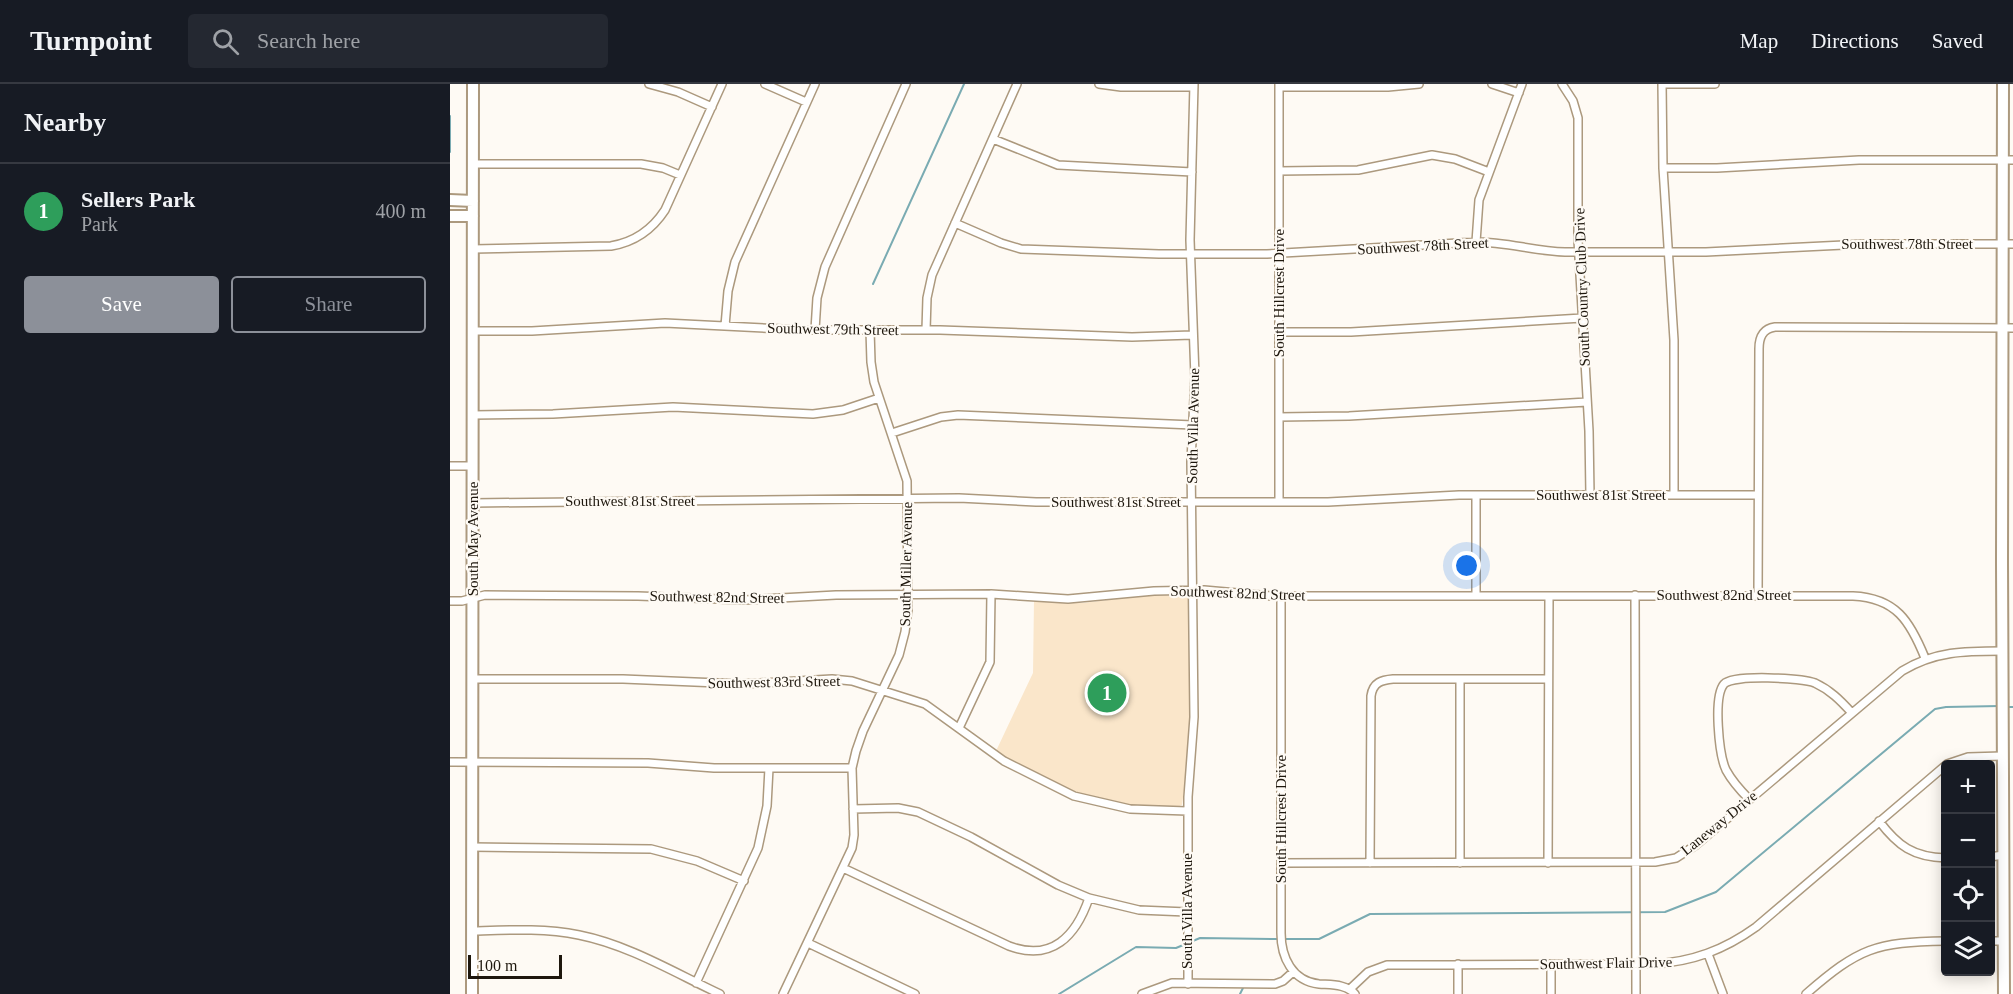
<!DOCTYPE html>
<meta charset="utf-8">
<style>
body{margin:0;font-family:"Times New Roman",serif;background:#242831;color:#f1f3f6}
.controls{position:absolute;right:18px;bottom:18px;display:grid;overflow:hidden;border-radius:6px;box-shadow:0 3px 15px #0003}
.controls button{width:54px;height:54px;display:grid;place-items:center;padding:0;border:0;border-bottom:2px solid #363941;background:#171b24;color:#f1f3f6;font:30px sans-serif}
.scale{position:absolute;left:18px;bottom:15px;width:94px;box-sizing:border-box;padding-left:6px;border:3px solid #1e170d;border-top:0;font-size:16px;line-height:21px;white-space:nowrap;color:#1e170d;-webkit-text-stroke:4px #fefaf4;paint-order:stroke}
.you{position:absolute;left:1017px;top:482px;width:21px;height:21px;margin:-15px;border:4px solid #fff;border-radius:50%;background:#1a73e8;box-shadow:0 0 0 9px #1a73e833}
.badge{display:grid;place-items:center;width:39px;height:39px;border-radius:50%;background:#8c9099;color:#fff;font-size:20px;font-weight:700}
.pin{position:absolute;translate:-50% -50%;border:3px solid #fff;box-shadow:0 2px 6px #0006}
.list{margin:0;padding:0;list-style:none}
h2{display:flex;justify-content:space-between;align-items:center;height:78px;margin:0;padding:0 24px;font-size:26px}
h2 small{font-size:20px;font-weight:400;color:#9ea1a6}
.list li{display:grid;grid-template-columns:39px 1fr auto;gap:18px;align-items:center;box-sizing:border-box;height:96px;padding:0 24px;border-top:2px solid #363941}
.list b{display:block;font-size:22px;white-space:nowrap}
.list p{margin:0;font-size:20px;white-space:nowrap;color:#9ea1a6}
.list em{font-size:20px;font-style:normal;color:#9ea1a6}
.actions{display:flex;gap:12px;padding:18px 24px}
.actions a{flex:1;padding:14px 0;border:2px solid #8c9099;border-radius:6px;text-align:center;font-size:21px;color:#8c9099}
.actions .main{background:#8c9099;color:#fff}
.icon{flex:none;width:33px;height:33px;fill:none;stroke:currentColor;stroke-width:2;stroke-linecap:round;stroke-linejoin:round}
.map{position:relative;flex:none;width:1563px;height:910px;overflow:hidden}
header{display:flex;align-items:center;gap:36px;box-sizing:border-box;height:84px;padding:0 30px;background:#171b24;border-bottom:2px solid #363941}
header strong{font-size:28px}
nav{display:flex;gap:33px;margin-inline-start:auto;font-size:21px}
.search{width:420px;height:54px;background:#242831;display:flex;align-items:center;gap:15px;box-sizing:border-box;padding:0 21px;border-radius:6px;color:#9ea1a6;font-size:22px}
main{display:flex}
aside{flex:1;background:#171b24}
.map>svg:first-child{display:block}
.green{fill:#fae6ca}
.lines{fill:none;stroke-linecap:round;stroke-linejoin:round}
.stream{stroke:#7aabb2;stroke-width:2}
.street-casing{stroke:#ac997e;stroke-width:10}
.secondary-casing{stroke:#ac997e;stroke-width:14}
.street{stroke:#fff;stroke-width:7}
.secondary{stroke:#fff;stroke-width:10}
.labels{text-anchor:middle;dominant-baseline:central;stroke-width:4.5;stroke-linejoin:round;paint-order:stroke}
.street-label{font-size:15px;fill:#1e170d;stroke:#fefaf4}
</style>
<header>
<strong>Turnpoint</strong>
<div class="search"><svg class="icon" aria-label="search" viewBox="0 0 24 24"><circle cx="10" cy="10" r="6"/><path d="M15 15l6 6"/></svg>Search here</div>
<nav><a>Map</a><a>Directions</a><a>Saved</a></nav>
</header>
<main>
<aside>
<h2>Nearby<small></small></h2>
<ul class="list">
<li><span class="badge" style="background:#2e9e5b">1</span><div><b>Sellers Park</b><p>Park</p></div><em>400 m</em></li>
</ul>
<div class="actions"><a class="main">Save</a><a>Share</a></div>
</aside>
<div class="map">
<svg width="1563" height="910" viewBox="0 0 1563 910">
<rect width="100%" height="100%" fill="#fefaf4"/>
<path class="green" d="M734,511L739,513L741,519V637L740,663L732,721C724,725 714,723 705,723C649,723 593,697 546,667L583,589L584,516L632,519L692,512Z"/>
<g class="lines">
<path class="stream" d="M0,32V68
M423,200L514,0
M1556,623H1563
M834,855H869L920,830L1215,828L1266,808L1485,625L1496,623L1550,622
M609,910L686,863L726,864L750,854L828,855
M790,910L794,902"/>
<defs>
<path id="street" d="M199,0L228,8L262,23
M315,0L356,18
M649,0L671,3H744
M829,0V418
M1042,0L1069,9
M1112,0L1123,17L1128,34V156L1139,347L1140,411
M1212,0L1213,84L1224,256V411
M1212,0H1265
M829,3H938L969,0
M543,55L608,81L742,88
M23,80H191L213,84L230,91
M1213,84H1267L1409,76H1563
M829,87L908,86L982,71L1005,75L1039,88
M505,139L551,159L571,165L709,170H817L1026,158C1056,158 1085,167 1115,168H1256L1414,160H1563
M1026,158L1029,116L1072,0
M23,165L161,162C185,158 202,146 215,126L272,0
M275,242L278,207L285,178L365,0
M365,246L367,214L375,183L456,0
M476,246L477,214L482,191L567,0
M23,247H82L215,239L352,246H490L682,253L742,251
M829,248H901L1132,234
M23,331L103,330L223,323L363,330L393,326L429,314
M829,333L899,332L1137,318
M442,349L491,333L508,331L743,341
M0,382H23
M23,419L509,414L586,418H878L1009,411H1308
M831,511V849C831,873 842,897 869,900C882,901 896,900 905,910
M1026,511V411
M1185,511L1186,910
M1308,511L1309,265C1309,254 1312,245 1325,243L1563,244
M0,517H12L35,511L188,512L295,516L386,511L541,510L618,515L704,507L754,506L821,512H1403C1446,514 1460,537 1475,574
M23,595H173L292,600L382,595L402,597L475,620L554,677L624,712L680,725L737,727
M1010,595V779
M509,644L540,578L541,510
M0,678L198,679L264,684H402
M1497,680L1518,673L1552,672
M1299,715C1290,706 1282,697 1276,686C1269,671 1263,613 1274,600C1283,590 1352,594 1365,599C1380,606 1390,616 1401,628
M403,725L448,724L468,728L521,753L608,801L639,814L689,826L737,828
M1429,737C1448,762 1463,773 1496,774
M22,763L201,765L247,777L294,797
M1540,773L1553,771
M831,779L1205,778L1226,774L1246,761L1452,587C1485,567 1515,567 1552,567
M920,779L921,612C923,598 932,596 943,595H1098
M1098,779L1099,512
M393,784L559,862C602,878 626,852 639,814
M23,847C58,846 94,844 129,851C179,861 225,889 270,910
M1540,857H1554
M358,859L465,910
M1258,870L1273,910
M1101,880V910
M246,899L308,764L317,722L319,684
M738,900V713L744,633L741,378L745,293L740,156L744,0
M900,905L918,888L937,881L1203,880C1242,878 1274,866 1306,843L1496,681
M333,910L402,764L404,751L402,684L406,667L413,647L449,571L455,548L458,525L457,397L424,298L421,278L420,246
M692,910L722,899L825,900L833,897L843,888
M1008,910V880
M1356,910C1409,864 1425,858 1496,857"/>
<path id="secondary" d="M1553,0L1552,479L1554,910
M0,116L23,117
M0,132H23
M22,910L23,0"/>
</defs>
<use href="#street" class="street-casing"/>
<use href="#secondary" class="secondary-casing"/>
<use href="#street" class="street"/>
<use href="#secondary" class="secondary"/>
</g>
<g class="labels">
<g class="street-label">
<text x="1457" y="160">Southwest 78th Street</text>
<text transform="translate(973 162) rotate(-3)">Southwest 78th Street</text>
<text transform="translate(1132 203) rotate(-92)">South Country Club Drive</text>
<text transform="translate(829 209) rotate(-90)">South Hillcrest Drive</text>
<text transform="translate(383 245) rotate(1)">Southwest 79th Street</text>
<text transform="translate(743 342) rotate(-89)">South Villa Avenue</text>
<text x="1151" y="411">Southwest 81st Street</text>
<text x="180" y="417">Southwest 81st Street</text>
<text x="666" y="418">Southwest 81st Street</text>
<text transform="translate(23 455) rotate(-90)">South May Avenue</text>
<text transform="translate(456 480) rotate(-89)">South Miller Avenue</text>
<text transform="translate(788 509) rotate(2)">Southwest 82nd Street</text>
<text x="1274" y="511">Southwest 82nd Street</text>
<text transform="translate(267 513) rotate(1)">Southwest 82nd Street</text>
<text transform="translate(324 598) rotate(-1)">Southwest 83rd Street</text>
<text transform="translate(831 735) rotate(-90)">South Hillcrest Drive</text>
<text transform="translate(1269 739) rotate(-39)">Laneway Drive</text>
<text transform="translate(737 827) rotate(-90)">South Villa Avenue</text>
<text transform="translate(1156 879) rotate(-1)">Southwest Flair Drive</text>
</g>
</g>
</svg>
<div class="controls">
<button>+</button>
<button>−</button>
<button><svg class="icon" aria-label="locate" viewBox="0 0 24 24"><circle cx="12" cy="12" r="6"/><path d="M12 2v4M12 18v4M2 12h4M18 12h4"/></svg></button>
<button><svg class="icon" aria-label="layers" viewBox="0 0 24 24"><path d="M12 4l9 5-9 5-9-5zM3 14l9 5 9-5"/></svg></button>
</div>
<div class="scale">100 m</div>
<div class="you"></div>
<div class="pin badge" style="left:657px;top:609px;background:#2e9e5b">1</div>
</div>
</main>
